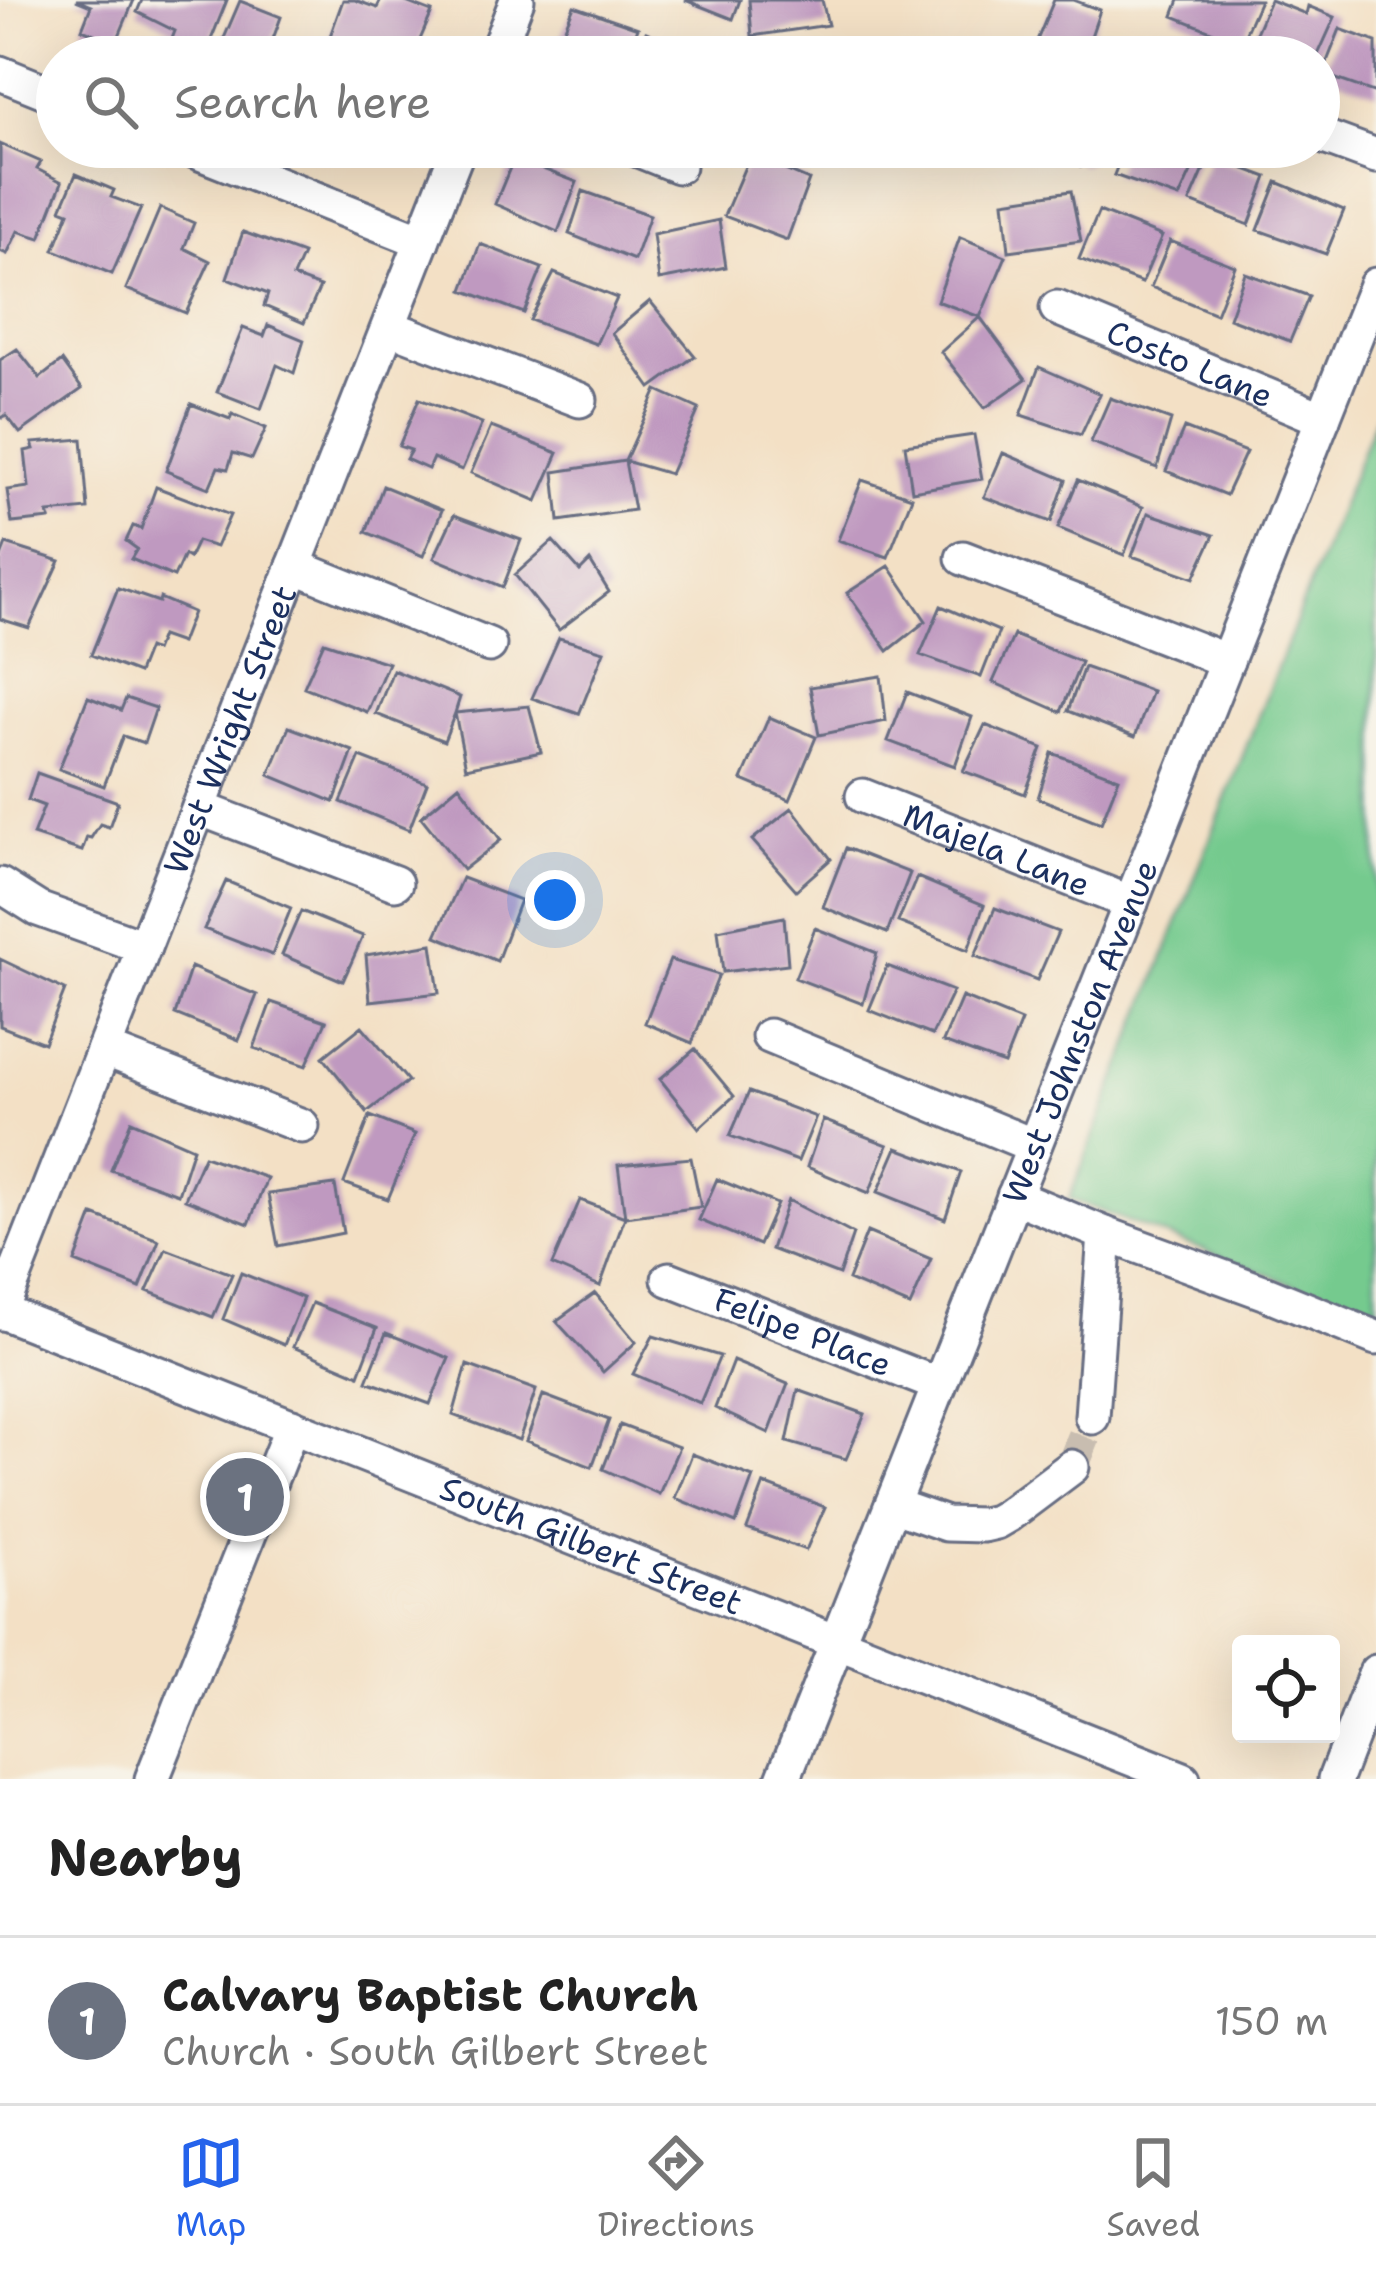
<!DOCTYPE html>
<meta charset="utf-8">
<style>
body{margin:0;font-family:"Shantell Sans",sans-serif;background:#f2f2f2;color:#222}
.controls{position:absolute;right:36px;bottom:36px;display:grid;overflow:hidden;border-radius:12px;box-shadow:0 12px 48px #0002}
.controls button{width:108px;height:108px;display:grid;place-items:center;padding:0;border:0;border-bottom:3px solid #e0e0e0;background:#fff;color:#222;font:60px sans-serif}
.you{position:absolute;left:555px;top:900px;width:42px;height:42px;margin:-30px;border:9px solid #fff;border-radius:50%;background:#1a73e8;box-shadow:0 0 0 18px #1a73e833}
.badge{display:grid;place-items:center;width:78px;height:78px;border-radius:50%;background:#2563eb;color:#fff;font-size:39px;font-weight:700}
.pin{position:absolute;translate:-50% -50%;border:6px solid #fff;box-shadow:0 3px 12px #0006}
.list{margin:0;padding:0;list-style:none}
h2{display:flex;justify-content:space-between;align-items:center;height:156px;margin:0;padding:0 48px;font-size:51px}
h2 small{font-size:39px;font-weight:400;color:#767676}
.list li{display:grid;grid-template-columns:78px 1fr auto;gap:36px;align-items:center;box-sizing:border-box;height:168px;padding:0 48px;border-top:3px solid #e0e0e0}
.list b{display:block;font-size:45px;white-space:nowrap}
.list p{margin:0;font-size:39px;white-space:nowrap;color:#767676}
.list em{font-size:39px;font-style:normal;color:#767676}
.icon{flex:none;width:66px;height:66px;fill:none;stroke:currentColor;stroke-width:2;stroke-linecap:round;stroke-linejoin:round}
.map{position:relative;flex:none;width:1376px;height:1779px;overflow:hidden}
.search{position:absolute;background:#fff;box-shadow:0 12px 48px #0002;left:36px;right:36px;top:36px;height:132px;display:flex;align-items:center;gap:30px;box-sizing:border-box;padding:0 42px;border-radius:66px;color:#767676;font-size:45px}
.sheet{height:324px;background:#fff}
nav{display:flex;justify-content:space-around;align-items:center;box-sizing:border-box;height:168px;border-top:3px solid #e0e0e0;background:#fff;font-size:33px;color:#767676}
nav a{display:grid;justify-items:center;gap:6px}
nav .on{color:#2563eb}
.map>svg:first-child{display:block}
.green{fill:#74ca8e;stroke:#487c76;stroke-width:3}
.building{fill:#bf99c0}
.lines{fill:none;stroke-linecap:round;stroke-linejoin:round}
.minor-tunnel{stroke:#c8bdb0;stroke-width:33;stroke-dasharray:33 16;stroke-linecap:butt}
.minor-casing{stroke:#676d82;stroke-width:39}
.minor{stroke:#fff;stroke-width:33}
.labels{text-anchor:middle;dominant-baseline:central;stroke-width:9;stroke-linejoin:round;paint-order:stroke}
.street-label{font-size:33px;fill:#1b2f5e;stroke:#f7f3e8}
</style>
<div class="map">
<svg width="1376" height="1779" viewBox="0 0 1376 1779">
<rect width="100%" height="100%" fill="#f7f3e8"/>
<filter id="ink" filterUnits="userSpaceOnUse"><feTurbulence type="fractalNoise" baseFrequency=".00833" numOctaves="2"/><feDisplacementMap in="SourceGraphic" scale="24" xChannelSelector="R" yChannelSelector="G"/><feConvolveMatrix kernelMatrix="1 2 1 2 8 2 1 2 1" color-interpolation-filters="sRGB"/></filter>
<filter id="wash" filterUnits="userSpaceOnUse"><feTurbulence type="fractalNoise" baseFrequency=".004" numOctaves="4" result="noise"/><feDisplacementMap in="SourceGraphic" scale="48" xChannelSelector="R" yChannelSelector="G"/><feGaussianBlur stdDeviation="2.7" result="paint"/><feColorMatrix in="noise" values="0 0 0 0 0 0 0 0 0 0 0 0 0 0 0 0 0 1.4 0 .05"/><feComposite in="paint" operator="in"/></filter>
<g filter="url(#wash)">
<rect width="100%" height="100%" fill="#f3e0c5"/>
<path class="green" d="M1376,416V1316L1069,1199Z"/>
<g id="blocks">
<path class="building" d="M76,0H134L116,43L82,29L91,6Z
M142,0H227L204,57H165L175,31L137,12Z
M343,0H355L377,8L381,0H401L432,12L415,51L395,45L390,57H375L329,39Z
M685,0H740L733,19Z
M749,0H822L828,25L752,36Z
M1054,0H1073L1100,10L1084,57H1030Z
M1179,0H1260L1241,43L1173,16Z
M1270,0L1306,14L1308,6L1335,17L1317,57H1278L1250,47Z
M240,1L281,17L270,47L285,53L284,57H216Z
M574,6L638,28L625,57H572L555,51Z
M1340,29L1376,42V93L1322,74Z
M646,32L704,57H638Z
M0,144L41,162L37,169L62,182L40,238L18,231L7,254L0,251Z
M1066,147H1109L1081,167Z
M1125,147H1182L1200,153L1179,198L1114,175Z
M750,155L809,180L787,240L724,216Z
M1210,156L1267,177L1249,225L1190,202Z
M514,158L577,182L558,232L495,204Z
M76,174L114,190L111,197L141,208L112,274L54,250L69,212L61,209Z
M1277,182L1344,210L1326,254L1258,230Z
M583,191L650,215L634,260L569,234Z
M1071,191L1081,241L1009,251L1004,201Z
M160,208L194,223L184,248L210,261L186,313L126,289Z
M1099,211L1162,236L1142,283L1079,259Z
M719,220L726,267L659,280L653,234Z
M243,232L303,254L293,277L320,287L304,323L264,306L268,294L227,278Z
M960,237L1006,256L980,317L937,301Z
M1170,241L1235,266L1216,314L1151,287Z
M480,244L542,268L524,313L463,290Z
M554,273L617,298L596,344L530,320Z
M1245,273L1309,296L1290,341L1229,318Z
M650,301L695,356L651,388L612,333Z
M980,317L1026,379L985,408L941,352Z
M268,325L304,340L294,373L277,365L261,409L217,392L243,328L264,336Z
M17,349L40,378L62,361L82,389L20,433L6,415L2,418L0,416V360Z
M1039,367L1100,394L1081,435L1021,415Z
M657,390L699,409L670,474L625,461Z
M1110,398L1171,420L1157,468L1091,442Z
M419,399L482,423L462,470L433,458L428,469L406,459L411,450L399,446Z
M191,404L230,419L232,414L266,428L252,459L233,453L228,469L218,467L209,488L166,471Z
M491,427L558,453L537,501L471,473Z
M1184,428L1246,452L1226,495L1166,471Z
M974,435L982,479L912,491L905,445Z
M82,439L88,509L48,513L50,519L12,523L7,490L29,487L25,451L34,449L32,443Z
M1003,453L1066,480L1051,522L984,497Z
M625,461L634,510L559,521L554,472Z
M862,480L912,497L888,557L838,540Z
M1078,480L1143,507L1124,555L1058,528Z
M383,486L442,510L423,556L366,532Z
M156,487L230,515L216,547L197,541L189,558L184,555L174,577L131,559L137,549L126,541L133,526L141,529Z
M1148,513L1214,535L1194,578L1132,556Z
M454,515L521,540L503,587L434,558Z
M553,541L580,571L590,561L609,592L559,630L515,575Z
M6,544L60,561L29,628L0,619V559Z
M889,566L926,621L888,651L847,593Z
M118,588L159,602L160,598L193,612L181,643L161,636L155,651L148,648L138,673L91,655Z
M941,606L999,631L981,677L920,655Z
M1014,635L1081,662L1061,712L993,682Z
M559,638L604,651L579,714L532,698Z
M324,642L388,663L367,712L304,687Z
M1084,667L1152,691L1135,737L1068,711Z
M393,670L460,697L455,713L529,706L541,752L466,768L455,713L444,741L376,714Z
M881,676L886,721L819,735L810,687Z
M907,692L972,717L955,766L888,741Z
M88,697L121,710L126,698L156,708L144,743L123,736L104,786L59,769Z
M769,717L816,737L790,800L742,780Z
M985,725L1042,748L1025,794L963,771Z
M289,727L353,751L334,802L269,775Z
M1052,753L1119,778L1101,823L1038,798Z
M360,757L427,783L409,830L341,802Z
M37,773L118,802L109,827L100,824L91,838L87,837L82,851L33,835L44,806L28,800Z
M459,785L501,840L463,870L421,817Z
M792,808L831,859L796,890L752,840Z
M846,848L910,873L887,933L823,907Z
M917,877L984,905L968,950L898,922Z
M462,878L520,900L497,961L436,936Z
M226,881L291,908L272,955L204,929Z
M995,908L1058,932L1037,980L975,956Z
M301,911L363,936L343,981L282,955Z
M784,917L788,964L723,972L718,930Z
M815,928L877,953L863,1004L795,978Z
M432,944L439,993L370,1001L366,955Z
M0,959L65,990L44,1043L0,1026Z
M670,960L719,975L692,1043L645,1023Z
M887,966L953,991L932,1035L869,1010Z
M191,967L257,995L239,1040L175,1014Z
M962,997L1021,1021L1004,1064L943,1042Z
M271,1002L326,1021L306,1066L254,1048Z
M362,1026L408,1081L367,1112L323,1057Z
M695,1049L734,1096L699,1128L660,1079Z
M749,1092L816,1117L798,1161L730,1136Z
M370,1116L415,1134L388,1199L344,1183Z
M823,1120L888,1145L869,1193L807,1167Z
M131,1121L193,1148L178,1194L111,1170Z
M897,1148L961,1172L945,1219L878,1192Z
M204,1156L267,1178L249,1224L185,1199Z
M691,1158L701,1207L625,1217L618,1165Z
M717,1179L777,1204L759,1245L699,1220Z
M335,1185L343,1233L278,1246L268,1194Z
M580,1200L625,1217L600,1286L552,1265Z
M788,1200L853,1234L839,1275L771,1249Z
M93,1215L159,1240L140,1288L75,1262Z
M867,1232L931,1259L910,1306L848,1280Z
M166,1249L232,1274L213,1317L147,1291Z
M241,1273L303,1298L284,1345L223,1319Z
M595,1293L636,1342L603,1372L556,1321Z
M312,1303L377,1328L359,1375L293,1347Z
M386,1333L449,1358L430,1404L367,1381Z
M653,1336L720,1356L700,1403L633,1374Z
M733,1361L788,1384L769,1433L715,1408Z
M467,1365L536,1390L519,1440L453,1415Z
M798,1390L865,1414L846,1459L787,1442Z
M543,1395L609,1420L592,1467L526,1441Z
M620,1425L679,1447L659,1494L603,1469Z
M692,1454L753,1477L736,1523L675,1498Z
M764,1484L825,1507L806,1550L747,1529Z"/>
</g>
</g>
<g filter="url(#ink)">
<use href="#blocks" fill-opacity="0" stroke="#676d82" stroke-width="3"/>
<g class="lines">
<path class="minor-tunnel" d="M1072,1467L1092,1417"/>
<defs>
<g id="minor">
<path d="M495,57L517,0"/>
<path d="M0,73L57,96"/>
<path d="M1319,135L1376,156"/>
<path d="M185,147L422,241"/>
<path d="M631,147L678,166"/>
<path id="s1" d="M1057,308L1323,419"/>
<path d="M389,327L580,400"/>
<path d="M963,558L1227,661"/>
<path d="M294,566L489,645"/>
<path id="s2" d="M863,796L1131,903"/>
<path d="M199,808L395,883"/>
<path d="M0,885L38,909L144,947"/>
<path d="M769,1036L1034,1146"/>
<path d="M104,1049L302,1126"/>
<path d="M1014,1196L1105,1234L1092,1417"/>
<path d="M1105,1234L1266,1293L1376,1338"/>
<path id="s3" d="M669,1279L939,1385"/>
<path id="s4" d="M0,1311L1183,1779"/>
<path id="s5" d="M0,1313L459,147"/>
<path d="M892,1505L946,1524L983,1525L996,1522L1008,1515L1072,1467"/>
<path d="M152,1779L292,1426"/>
<path id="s6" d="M783,1779L1376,285"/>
<path d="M1335,1779L1376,1672"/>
</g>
</defs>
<use href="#minor" class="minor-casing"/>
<use href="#minor" class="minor"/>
</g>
</g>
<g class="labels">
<g class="street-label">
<text stroke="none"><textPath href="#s1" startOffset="144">Costo Lane</textPath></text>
<text stroke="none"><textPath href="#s5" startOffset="627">West Wright Street</textPath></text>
<text stroke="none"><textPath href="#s2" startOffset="144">Majela Lane</textPath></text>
<text stroke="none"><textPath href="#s6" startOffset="804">West Johnston Avenue</textPath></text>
<text stroke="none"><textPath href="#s3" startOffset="144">Felipe Place</textPath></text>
<text stroke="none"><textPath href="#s4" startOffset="636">South Gilbert Street</textPath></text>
</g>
</g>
</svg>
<div class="controls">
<button><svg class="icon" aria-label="locate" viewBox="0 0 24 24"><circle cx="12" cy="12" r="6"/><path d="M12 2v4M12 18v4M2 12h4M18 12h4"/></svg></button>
</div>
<div class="you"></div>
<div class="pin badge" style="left:245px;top:1497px;background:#6b7280">1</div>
<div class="search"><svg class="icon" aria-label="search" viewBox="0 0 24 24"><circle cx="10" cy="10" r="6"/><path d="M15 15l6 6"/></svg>Search here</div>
</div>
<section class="sheet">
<h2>Nearby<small></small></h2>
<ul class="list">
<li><span class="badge" style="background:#6b7280">1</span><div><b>Calvary Baptist Church</b><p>Church · South Gilbert Street</p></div><em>150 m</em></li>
</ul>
</section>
<nav>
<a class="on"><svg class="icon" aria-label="map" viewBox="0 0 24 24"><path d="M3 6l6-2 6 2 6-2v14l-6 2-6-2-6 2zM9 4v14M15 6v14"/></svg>Map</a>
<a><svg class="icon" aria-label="directions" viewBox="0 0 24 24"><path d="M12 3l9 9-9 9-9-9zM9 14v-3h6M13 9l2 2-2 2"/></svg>Directions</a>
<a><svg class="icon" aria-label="saved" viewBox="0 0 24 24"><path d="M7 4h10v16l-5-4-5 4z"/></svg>Saved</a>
</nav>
